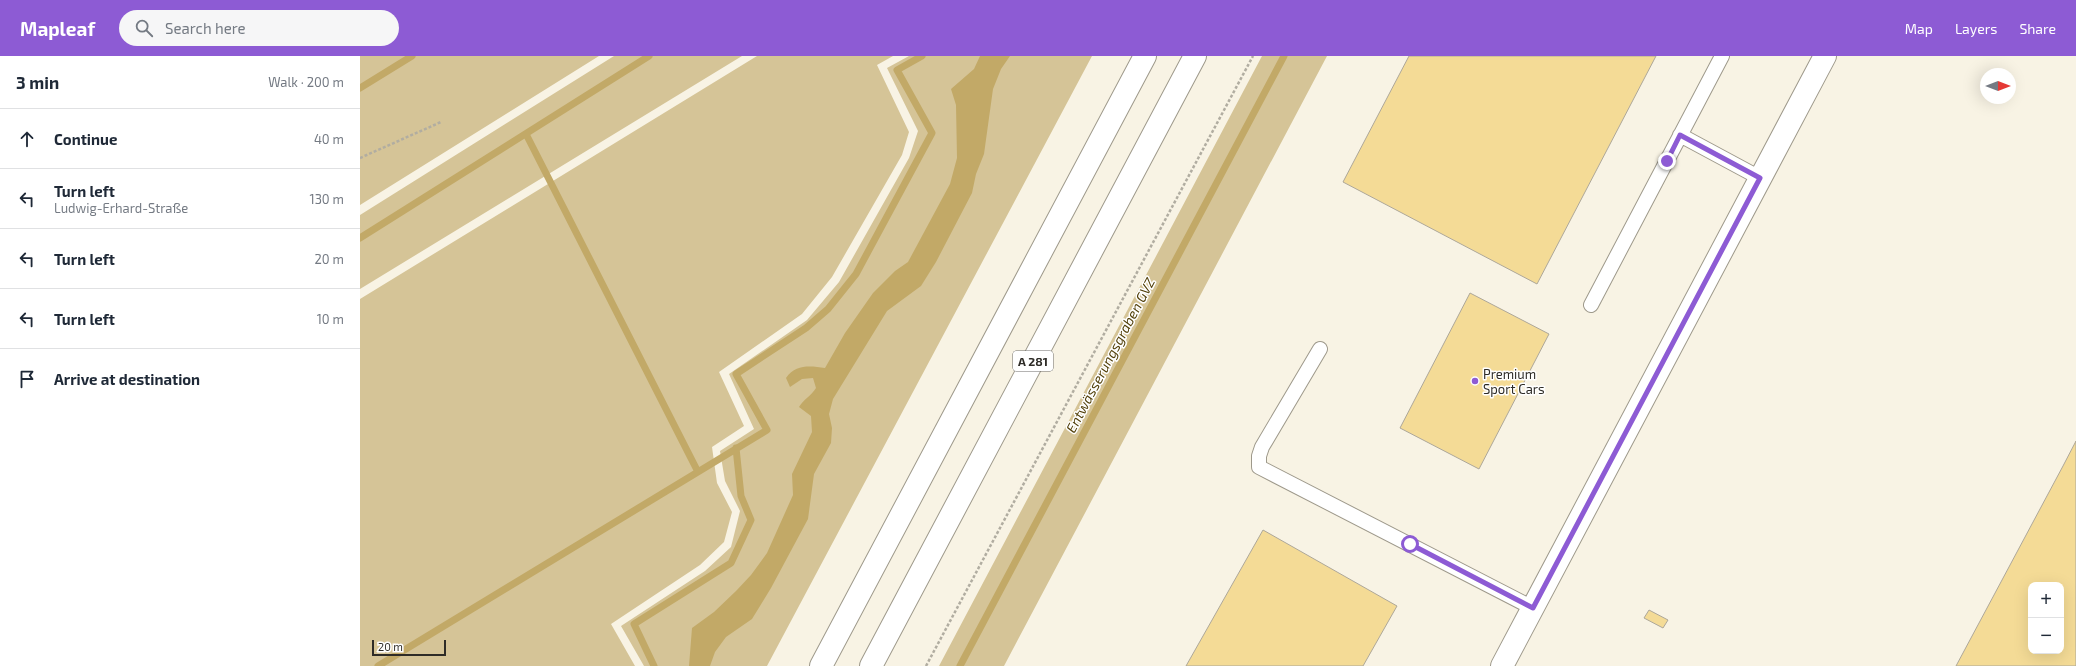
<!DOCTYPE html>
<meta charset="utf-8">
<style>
body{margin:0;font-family:"Exo 2",sans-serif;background:#f6f6f7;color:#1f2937}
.controls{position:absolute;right:12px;bottom:12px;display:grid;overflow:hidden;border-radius:8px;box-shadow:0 4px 16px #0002}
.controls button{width:36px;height:36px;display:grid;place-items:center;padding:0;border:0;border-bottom:1px solid #e0e1e3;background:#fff;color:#1f2937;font:20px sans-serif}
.compass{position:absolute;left:1620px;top:12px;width:36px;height:36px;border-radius:50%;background:#fff;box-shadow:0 4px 16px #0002;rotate:90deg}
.scale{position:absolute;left:12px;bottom:10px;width:74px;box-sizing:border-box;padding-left:4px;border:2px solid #2e2c27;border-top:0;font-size:11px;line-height:14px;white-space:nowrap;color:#2e2c27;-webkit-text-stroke:3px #fff;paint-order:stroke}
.stop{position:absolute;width:12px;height:12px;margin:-9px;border:3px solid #8d5bd4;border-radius:50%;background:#fff}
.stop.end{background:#8d5bd4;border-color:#fff;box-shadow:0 1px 4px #0008}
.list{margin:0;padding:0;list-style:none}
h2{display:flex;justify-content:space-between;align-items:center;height:52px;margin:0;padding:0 16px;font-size:17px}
h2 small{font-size:13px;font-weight:400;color:#747a83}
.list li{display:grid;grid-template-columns:26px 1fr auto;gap:12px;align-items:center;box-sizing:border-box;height:60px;padding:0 16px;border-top:1px solid #e0e1e3}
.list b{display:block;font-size:15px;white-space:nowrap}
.list p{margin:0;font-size:13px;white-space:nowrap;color:#747a83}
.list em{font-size:13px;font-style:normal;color:#747a83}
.icon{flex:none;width:22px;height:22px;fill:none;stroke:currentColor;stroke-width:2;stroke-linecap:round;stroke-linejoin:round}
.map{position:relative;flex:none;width:1716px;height:610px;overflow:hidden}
header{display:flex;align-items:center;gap:24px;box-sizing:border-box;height:56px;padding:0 20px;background:#8d5bd4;color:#fff}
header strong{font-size:19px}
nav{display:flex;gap:22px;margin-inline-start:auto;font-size:14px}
.search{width:280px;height:36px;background:#f6f6f7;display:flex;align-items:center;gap:10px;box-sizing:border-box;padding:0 14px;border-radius:22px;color:#747a83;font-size:15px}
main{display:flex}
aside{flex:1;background:#fff}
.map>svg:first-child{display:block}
.green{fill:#d5c497}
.water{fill:#c2a967}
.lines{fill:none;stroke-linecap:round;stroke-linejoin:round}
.stream{stroke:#c2a967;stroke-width:7}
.building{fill:#f4db96;stroke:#ada799;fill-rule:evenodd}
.service-casing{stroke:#9e998b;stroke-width:16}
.minor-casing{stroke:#9e998b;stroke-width:24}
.motorway-casing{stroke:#9e998b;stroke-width:24}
.path{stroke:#b1ada1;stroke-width:2.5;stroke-dasharray:3 2;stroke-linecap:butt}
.service{stroke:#fff;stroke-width:14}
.minor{stroke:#fff;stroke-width:22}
.motorway{stroke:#fff;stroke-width:22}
.route{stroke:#8d5bd4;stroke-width:5}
.poi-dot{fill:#8d5bd4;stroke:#fff;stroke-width:1.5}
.labels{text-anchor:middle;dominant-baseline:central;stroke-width:3;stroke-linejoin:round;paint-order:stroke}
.shield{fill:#fff;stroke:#6d6b68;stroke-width:1}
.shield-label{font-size:12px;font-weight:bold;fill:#2e2c27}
.poi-label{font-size:13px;fill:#2e2c27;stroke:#fff;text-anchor:start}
.water-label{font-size:14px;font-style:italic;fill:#513f08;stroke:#fff}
</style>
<header>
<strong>Mapleaf</strong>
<div class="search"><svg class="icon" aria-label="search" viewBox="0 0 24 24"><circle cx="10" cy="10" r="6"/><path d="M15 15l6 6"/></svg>Search here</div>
<nav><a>Map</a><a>Layers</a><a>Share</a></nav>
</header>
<main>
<aside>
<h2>3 min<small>Walk · 200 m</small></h2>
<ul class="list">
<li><svg class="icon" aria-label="ahead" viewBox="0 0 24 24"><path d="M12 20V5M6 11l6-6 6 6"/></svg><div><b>Continue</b></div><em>40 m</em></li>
<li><svg class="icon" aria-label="left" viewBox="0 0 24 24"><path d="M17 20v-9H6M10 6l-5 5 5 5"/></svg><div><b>Turn left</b><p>Ludwig-Erhard-Straße</p></div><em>130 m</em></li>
<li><svg class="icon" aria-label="left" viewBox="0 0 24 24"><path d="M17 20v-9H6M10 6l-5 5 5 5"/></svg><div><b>Turn left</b></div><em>20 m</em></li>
<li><svg class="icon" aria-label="left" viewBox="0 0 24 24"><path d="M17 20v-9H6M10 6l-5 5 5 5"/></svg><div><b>Turn left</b></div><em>10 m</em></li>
<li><svg class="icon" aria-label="arrive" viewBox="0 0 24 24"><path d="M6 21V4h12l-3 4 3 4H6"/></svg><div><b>Arrive at destination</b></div></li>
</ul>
</aside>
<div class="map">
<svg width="1716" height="610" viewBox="0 0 1716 610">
<rect width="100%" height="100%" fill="#f8f3e4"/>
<path class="green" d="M0,0H239L0,149Z
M254,0H382L0,233V159Z
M397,0H533L517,9L549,76L542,99L472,221L442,258L359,316L384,370L352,391L357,427L372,456L364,486L340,509L251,568L275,610H0V243Z
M549,0H732L407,610H284L261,570L345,515L371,491L380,455L365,425L360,395L394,373L369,318L447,264L479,226L549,102L558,75L527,12Z
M902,0H967L644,610H579Z"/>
<path class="water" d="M620,0H650L641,13L633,33L624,98L616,118L612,137L576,206L561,230L527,255L473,343L469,358L472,372L471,387L454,418L448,463L411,532L392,563L366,581L355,596L350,610H329L332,572L354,556L376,535L391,519L407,497L433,439L432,418L452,376L451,360L439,351C444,343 451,340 456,332L453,322L442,323L430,331L426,322C436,308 450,310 465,312L485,277L513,237L535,215L548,206L590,128L597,102L596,49L591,33L614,13Z"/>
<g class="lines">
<path class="stream" d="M0,32L52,0
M166,78L338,416
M0,182L289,0
M18,610L407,374L376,318L446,272L468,253L496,218L572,77L537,14L562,0
M294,610L274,568L371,507L391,464L381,440L376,392
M600,610L924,0"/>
</g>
<path class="building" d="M1049,0H1296L1177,228L983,126Z
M1110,237L1189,278L1119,413L1040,372Z
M1716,385V610H1596L1703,410ZM1671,529H1701V595H1671Z
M903,474L1037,550L1003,610H826Z
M1289,554L1308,564L1303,572L1284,562Z"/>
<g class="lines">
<defs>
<path id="service" d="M1320,79L1400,122
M1231,249L1362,0
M960,293L902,391L899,400V411L1173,552"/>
<path id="minor" d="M1142,610L1465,0"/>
<path id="motorway" d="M461,610L785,0
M511,610L835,0"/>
</defs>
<use href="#service" class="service-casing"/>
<use href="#minor" class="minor-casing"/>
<use href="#motorway" class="motorway-casing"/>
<path class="path" d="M0,102L81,66
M566,610L893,0"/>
<use href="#service" class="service"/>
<use href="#minor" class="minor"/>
<use href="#motorway" class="motorway"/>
</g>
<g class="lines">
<path class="route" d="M1050,488L1173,552L1400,122L1320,79L1307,105"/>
</g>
<circle class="poi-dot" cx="1115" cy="325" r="4"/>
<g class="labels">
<rect class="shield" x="653" y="295" width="40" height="20" rx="3"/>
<g class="shield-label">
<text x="673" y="305">A 281</text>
</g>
<g class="poi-label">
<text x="1123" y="318">Premium<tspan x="1123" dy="15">Sport Cars</tspan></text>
</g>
<g class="water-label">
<text transform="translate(750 299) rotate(-62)">Entwässerungsgraben GVZ</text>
</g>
</g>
</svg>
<div class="controls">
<button>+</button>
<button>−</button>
</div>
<svg class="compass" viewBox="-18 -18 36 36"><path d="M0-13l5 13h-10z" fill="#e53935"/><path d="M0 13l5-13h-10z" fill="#747a83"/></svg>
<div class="scale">20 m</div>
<div class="stop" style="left:1050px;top:488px"></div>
<div class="stop end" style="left:1307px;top:105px"></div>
</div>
</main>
